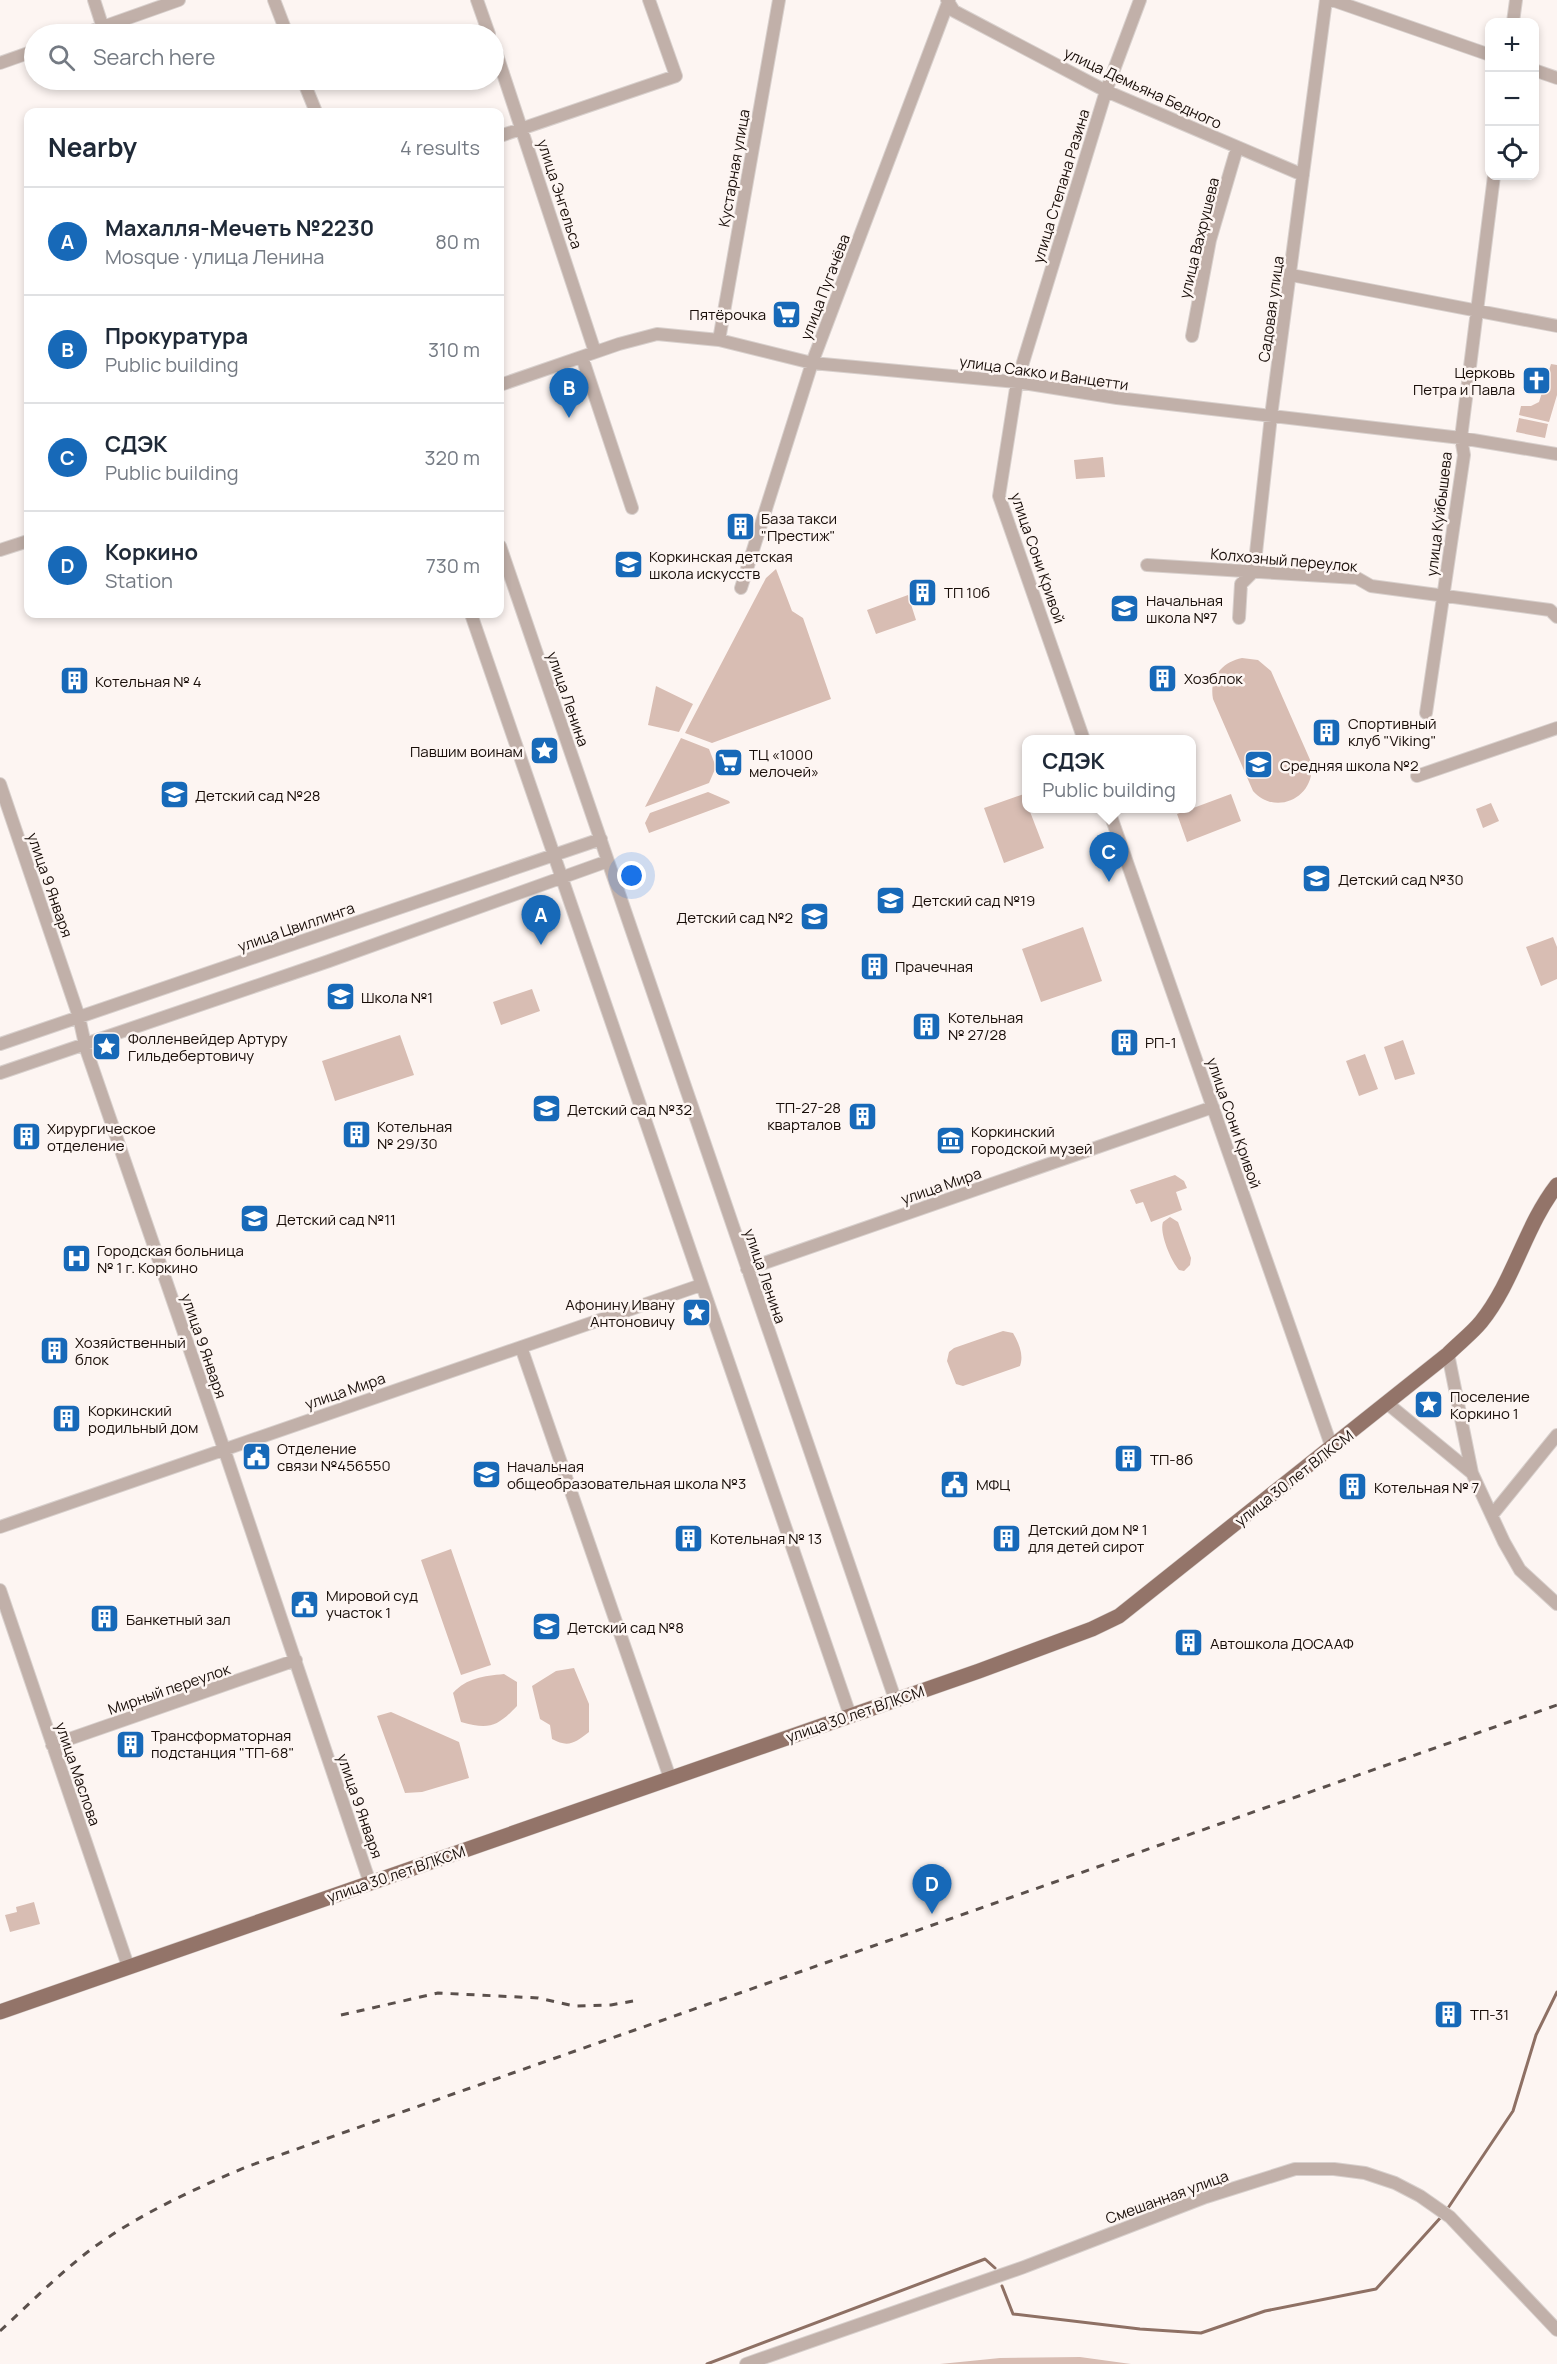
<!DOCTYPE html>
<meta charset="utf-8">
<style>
body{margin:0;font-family:Manrope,sans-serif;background:#f6f6f7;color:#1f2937}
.controls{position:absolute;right:18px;top:18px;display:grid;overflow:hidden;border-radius:12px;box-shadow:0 3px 9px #0003}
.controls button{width:54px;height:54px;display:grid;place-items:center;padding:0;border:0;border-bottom:2px solid #e0e1e3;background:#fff;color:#1f2937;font:30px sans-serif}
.you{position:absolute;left:632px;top:876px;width:21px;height:21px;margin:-15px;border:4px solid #fff;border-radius:50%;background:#1a73e8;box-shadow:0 0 0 9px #1a73e833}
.badge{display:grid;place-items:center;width:39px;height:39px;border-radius:50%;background:#1769b8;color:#fff;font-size:20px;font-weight:700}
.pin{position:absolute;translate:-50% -50px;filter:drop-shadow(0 2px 3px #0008)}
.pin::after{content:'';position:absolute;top:32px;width:21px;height:18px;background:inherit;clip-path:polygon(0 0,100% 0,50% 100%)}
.popup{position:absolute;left:1022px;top:735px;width:174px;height:78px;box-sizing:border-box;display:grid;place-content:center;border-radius:12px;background:#fff;filter:drop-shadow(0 2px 4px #0005);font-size:20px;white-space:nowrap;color:#747a83}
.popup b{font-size:22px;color:#1f2937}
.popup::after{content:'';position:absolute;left:50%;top:100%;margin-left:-12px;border:12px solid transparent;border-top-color:#fff}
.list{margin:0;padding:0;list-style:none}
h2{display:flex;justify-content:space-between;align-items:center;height:78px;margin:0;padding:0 24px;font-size:26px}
h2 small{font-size:20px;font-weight:400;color:#747a83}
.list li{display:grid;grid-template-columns:39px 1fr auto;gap:18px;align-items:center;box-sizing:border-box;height:108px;padding:0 24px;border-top:2px solid #e0e1e3}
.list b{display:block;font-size:22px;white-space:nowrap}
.list p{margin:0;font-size:20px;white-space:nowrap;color:#747a83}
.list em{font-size:20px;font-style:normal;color:#747a83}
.icon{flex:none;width:33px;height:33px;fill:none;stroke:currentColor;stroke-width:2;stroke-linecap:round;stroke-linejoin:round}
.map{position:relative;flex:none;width:1557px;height:2364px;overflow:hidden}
.search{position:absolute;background:#fff;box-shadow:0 3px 9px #0003;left:24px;top:24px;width:480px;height:66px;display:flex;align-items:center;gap:15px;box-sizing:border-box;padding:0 21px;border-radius:33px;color:#747a83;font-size:22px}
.panel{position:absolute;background:#fff;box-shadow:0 3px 9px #0003;left:24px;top:108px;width:480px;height:510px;border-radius:12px}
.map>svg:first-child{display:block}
.green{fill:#d8bdb3}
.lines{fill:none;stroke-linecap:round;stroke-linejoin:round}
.stream{stroke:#8e7064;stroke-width:3}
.minor-casing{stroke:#d8d0cd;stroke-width:14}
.major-casing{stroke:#d8d0cd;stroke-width:16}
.minor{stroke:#c1b0a9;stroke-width:12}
.major{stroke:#937469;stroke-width:15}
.rail{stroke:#5b504c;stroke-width:3;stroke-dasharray:8 8;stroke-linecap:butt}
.labels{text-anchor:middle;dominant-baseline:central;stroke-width:5;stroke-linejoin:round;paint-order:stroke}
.street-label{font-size:15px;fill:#180d08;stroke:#fdf5f2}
.poi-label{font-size:15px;fill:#180d08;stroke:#fdf5f2;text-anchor:start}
</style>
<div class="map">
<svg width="1557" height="2364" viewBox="0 0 1557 2364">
<rect width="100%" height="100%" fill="#fdf5f2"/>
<path class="green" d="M1551,364L1557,365V395L1549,422L1519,415L1521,406H1531L1539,402Z
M1519,418L1548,424L1545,438L1516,432Z
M1103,457L1105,477L1076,479L1074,460Z
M776,569L792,611L803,618L831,699L712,743L685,733L766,578Z
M908,595L916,620L876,634L867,610Z
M1242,658L1258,660L1271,671L1311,762C1317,797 1276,817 1253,791L1213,699C1209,678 1222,662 1242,658Z
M656,686L693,704L679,732L648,725Z
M681,738L709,749L716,767L709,783L645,807Z
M708,792L729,801L730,803L649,833L645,823L650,813Z
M1024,794L1026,808L1029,809L1044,848L1004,863L984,808Z
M1231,794L1241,821L1187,842L1177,814Z
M1491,803L1499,821L1483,828L1476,809Z
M1083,927L1102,981L1041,1002L1022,949Z
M1553,937L1557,947V979L1541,986L1526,947Z
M532,989L540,1011L501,1025L493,1002Z
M400,1035L414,1075L335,1101L322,1061Z
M1403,1040L1415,1074L1395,1080L1384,1047Z
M1365,1054L1378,1089L1359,1096L1346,1061Z
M1175,1175L1184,1181L1187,1188L1176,1192L1182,1210L1151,1222L1143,1202L1136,1204L1130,1190Z
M1170,1217L1178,1222L1191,1258L1190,1265L1184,1271L1179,1270C1171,1261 1159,1233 1163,1222Z
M1003,1331L1013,1333C1019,1343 1024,1355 1020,1366L963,1386L956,1384L947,1361L949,1352L954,1348Z
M451,1549L491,1665L461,1675L421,1560Z
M574,1668L589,1704V1732C575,1743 568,1748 552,1739L550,1725L540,1719L532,1686L556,1671Z
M504,1674L517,1682V1706C497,1727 489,1730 461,1722L453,1693C467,1678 483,1676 504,1674Z
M391,1712L459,1742L469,1778L422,1792L405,1793L377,1716Z
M34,1902L40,1924L10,1932L5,1915L17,1912L16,1907Z
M1080,2357L1131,2364H940L1000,2358Z"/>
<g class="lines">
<path class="stream" d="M1446,2211L1513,2111L1536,2035L1557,1992
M1002,2286L1013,2314L1140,2329L1201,2333L1265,2311L1376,2289L1442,2216
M707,2364L985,2259L995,2268"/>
<defs>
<path id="minor" d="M94,0L103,28
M274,0L287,34
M477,0L489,34
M947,0L954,11L1106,91L1303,175
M1332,0L1490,55
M1513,22L1516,0
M83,34L179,0
M494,46L595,352
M0,63L34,51
M1534,70L1557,78
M303,80L316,112
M500,136L676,76L649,0
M1291,275L1557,326
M1192,336L1210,240L1237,148
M719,340L779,0
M582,357L632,508
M500,385L619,344L657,334L719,340L812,363L1017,382L1117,398L1461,438L1557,454
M500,546L895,1699
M0,550L28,541
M1147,565L1357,578L1371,586L1550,610L1557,617
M741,588L812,363L949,0
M471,614L850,1715
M1239,618L1241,584L1254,571L1271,416L1326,0
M1426,713L1464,455L1461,438L1494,176
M1084,740L999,496L1017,382L1106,91L1140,0
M1417,776L1557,728
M0,784L79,1017L86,1049L224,1449L370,1883
M1108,808L1332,1448
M0,1044L601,839
M0,1073L329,961L608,861
M747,1269L1213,1107
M521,1347L670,1778
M1448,1354L1472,1473L1504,1542L1520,1570L1557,1604
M1388,1404L1472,1473
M1492,1515L1557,1435
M0,1527L701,1285
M0,1590L128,1966
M52,1745L296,1660
M746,2364L1024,2267L1206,2197L1295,2169H1334L1365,2173L1395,2183L1420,2196L1450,2217L1557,2330"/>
<path id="major" d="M0,2012L979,1671L1092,1629L1119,1616L1448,1354C1459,1343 1472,1333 1481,1322C1514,1281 1525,1226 1557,1185"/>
</defs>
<use href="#minor" class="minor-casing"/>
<use href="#major" class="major-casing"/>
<use href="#minor" class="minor"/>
<use href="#major" class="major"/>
<path class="rail" d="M341,2015L438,1993L538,1998L574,2006L611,2005L633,2001
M0,2331C28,2305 55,2278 85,2254C133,2217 190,2191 246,2167L1557,1705"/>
</g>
<defs>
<symbol id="supermarket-square" viewBox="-11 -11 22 22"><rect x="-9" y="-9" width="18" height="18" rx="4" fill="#1769b8" stroke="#fdf5f2"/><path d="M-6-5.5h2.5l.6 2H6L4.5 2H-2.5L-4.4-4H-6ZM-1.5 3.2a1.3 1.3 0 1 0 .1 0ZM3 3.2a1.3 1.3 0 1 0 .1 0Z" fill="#fff"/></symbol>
<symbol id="church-square" viewBox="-11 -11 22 22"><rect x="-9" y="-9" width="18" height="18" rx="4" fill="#1769b8" stroke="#fdf5f2"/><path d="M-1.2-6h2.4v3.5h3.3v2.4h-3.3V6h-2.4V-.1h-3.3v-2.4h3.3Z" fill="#fff"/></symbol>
<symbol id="building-square" viewBox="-11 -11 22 22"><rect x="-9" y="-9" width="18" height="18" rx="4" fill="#1769b8" stroke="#fdf5f2"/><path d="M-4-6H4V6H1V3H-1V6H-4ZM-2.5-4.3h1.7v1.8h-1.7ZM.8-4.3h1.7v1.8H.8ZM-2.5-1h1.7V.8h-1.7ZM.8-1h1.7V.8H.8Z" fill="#fff"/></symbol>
<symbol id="school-square" viewBox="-11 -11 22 22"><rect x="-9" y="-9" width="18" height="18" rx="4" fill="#1769b8" stroke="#fdf5f2"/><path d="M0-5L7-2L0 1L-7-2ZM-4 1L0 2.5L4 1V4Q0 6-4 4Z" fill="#fff"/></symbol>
<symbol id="sight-square" viewBox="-11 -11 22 22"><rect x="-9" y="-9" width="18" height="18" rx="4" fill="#1769b8" stroke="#fdf5f2"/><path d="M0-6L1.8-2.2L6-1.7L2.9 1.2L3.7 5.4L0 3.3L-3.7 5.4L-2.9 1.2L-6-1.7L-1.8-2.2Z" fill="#fff"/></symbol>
<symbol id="museum-square" viewBox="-11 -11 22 22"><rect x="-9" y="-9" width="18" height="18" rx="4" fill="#1769b8" stroke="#fdf5f2"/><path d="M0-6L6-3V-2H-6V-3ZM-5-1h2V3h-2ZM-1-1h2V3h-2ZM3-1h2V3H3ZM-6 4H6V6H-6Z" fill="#fff"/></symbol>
<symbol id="hospital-square" viewBox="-11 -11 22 22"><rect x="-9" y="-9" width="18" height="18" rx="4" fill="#1769b8" stroke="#fdf5f2"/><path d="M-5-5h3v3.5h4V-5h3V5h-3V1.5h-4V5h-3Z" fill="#fff"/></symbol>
<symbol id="civic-square" viewBox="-11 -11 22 22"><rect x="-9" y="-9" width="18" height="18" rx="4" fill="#1769b8" stroke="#fdf5f2"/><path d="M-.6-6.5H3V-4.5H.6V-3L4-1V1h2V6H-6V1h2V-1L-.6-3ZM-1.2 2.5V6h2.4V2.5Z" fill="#fff"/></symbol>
</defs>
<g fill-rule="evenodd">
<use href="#supermarket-square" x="770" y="298" width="33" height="33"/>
<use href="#church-square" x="1520" y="364" width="33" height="33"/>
<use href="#building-square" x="724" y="510" width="33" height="33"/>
<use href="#school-square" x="612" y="548" width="33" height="33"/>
<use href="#building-square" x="906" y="576" width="33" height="33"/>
<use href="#school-square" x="1108" y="592" width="33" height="33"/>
<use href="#building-square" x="1146" y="662" width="33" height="33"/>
<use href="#building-square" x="58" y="664" width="33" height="33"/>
<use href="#building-square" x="1310" y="716" width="33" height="33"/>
<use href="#sight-square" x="528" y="734" width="33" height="33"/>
<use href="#supermarket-square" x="712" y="746" width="33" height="33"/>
<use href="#school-square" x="1242" y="748" width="33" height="33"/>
<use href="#school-square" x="158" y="778" width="33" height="33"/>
<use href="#school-square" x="1300" y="862" width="33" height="33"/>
<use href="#school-square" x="874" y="884" width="33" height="33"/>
<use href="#school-square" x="798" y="900" width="33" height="33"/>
<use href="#building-square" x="858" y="950" width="33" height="33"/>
<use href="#school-square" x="324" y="980" width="33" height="33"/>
<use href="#building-square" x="910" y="1010" width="33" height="33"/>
<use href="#building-square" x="1108" y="1026" width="33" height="33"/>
<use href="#sight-square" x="90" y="1030" width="33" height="33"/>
<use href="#school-square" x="530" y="1092" width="33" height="33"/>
<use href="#building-square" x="846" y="1100" width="33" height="33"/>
<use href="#building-square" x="340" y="1118" width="33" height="33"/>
<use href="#building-square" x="10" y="1120" width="33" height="33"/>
<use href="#museum-square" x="934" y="1124" width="33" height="33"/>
<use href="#school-square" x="238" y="1202" width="33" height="33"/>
<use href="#hospital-square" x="60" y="1242" width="33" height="33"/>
<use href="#sight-square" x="680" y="1296" width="33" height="33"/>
<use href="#building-square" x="38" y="1334" width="33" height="33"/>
<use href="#sight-square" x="1412" y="1388" width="33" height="33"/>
<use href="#building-square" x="50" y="1402" width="33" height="33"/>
<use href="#civic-square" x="240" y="1440" width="33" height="33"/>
<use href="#building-square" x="1112" y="1442" width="33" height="33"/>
<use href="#school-square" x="470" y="1458" width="33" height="33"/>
<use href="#civic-square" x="938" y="1468" width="33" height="33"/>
<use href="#building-square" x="1336" y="1470" width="33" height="33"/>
<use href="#building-square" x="672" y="1522" width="33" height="33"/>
<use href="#building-square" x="990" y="1522" width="33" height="33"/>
<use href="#civic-square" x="288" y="1588" width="33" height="33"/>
<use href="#building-square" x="88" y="1602" width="33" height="33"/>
<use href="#school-square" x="530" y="1610" width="33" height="33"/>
<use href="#building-square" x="1172" y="1626" width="33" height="33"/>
<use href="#building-square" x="114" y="1728" width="33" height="33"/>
<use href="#building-square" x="1432" y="1998" width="33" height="33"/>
</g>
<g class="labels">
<g class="street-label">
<text transform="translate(1143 88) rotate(25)">улица Демьяна Бедного</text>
<text transform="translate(734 168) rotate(-80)">Кустарная улица</text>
<text transform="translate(1061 186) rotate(-73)">улица Степана Разина</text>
<text transform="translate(560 194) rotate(72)">улица Энгельса</text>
<text transform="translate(1199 238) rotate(-76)">улица Вахрушева</text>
<text transform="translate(825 287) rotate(-69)">улица Пугачёва</text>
<text transform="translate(1271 309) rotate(-82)">Садовая улица</text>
<text transform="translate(1044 373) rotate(8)">улица Сакко и Ванцетти</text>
<text transform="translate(1439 514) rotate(-83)">улица Куйбышева</text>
<text transform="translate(1038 558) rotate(71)">улица Сони Кривой</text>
<text transform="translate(1284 560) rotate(5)">Колхозный переулок</text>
<text transform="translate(568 699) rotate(71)">улица Ленина</text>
<text transform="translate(50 885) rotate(71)">улица 9 Января</text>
<text transform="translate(296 927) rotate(-19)">улица Цвиллинга</text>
<text transform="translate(1234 1123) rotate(71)">улица Сони Кривой</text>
<text transform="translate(941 1186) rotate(-19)">улица Мира</text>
<text transform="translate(765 1276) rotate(71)">улица Ленина</text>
<text transform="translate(204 1346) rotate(71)">улица 9 Января</text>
<text transform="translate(345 1391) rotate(-19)">улица Мира</text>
<text transform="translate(1294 1478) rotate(-38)">улица 30 лет ВЛКСМ</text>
<text transform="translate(169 1689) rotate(-19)">Мирный переулок</text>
<text transform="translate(855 1714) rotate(-19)">улица 30 лет ВЛКСМ</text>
<text transform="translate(78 1774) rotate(71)">улица Маслова</text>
<text transform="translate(360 1806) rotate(71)">улица 9 Января</text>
<text transform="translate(396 1874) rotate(-19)">улица 30 лет ВЛКСМ</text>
<text transform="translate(1167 2197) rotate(-20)">Смешанная улица</text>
</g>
<g class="poi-label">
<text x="766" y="314" text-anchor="end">Пятёрочка</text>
<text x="1515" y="372" text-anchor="end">Церковь<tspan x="1515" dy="17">Петра и Павла</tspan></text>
<text x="761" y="518">База такси<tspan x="761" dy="17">"Престиж"</tspan></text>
<text x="649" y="556">Коркинская детская<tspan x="649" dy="17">школа искусств</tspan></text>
<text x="944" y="592">ТП 10б</text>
<text x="1146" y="600">Начальная<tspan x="1146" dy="17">школа №7</tspan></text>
<text x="1184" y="678">Хозблок</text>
<text x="95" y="681">Котельная № 4</text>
<text x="1348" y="723">Спортивный<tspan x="1348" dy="17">клуб "Viking"</tspan></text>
<text x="523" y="751" text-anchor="end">Павшим воинам</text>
<text x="749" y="754">ТЦ «1000<tspan x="749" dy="17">мелочей»</tspan></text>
<text x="1280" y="765">Средняя школа №2</text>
<text x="195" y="795">Детский сад №28</text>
<text x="1338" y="879">Детский сад №30</text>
<text x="912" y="900">Детский сад №19</text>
<text x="793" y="917" text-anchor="end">Детский сад №2</text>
<text x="895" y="966">Прачечная</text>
<text x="361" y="997">Школа №1</text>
<text x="948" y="1017">Котельная<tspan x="948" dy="17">№ 27/28</tspan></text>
<text x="128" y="1038">Фолленвейдер Артуру<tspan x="128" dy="17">Гильдебертовичу</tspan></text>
<text x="1145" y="1042">РП-1</text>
<text x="841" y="1107" text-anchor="end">ТП-27-28<tspan x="841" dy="17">кварталов</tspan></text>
<text x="567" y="1109">Детский сад №32</text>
<text x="377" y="1126">Котельная<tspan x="377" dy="17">№ 29/30</tspan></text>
<text x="47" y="1128">Хирургическое<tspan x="47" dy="17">отделение</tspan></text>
<text x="971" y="1131">Коркинский<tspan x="971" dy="17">городской музей</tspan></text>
<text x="276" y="1219">Детский сад №11</text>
<text x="97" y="1250">Городская больница<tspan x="97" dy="17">№ 1 г. Коркино</tspan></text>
<text x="675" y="1304" text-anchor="end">Афонину Ивану<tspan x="675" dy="17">Антоновичу</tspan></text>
<text x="75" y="1342">Хозяйственный<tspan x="75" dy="17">блок</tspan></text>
<text x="1450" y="1396">Поселение<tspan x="1450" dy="17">Коркино 1</tspan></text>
<text x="88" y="1410">Коркинский<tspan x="88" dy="17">родильный дом</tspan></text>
<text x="277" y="1448">Отделение<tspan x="277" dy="17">связи №456550</tspan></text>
<text x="1150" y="1459">ТП-8б</text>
<text x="507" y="1466">Начальная<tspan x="507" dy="17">общеобразовательная школа №3</tspan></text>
<text x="976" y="1484">МФЦ</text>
<text x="1374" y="1487">Котельная № 7</text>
<text x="1028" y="1529">Детский дом № 1<tspan x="1028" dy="17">для детей сирот</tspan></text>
<text x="710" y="1538">Котельная № 13</text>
<text x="326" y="1595">Мировой суд<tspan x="326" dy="17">участок 1</tspan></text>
<text x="126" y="1619">Банкетный зал</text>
<text x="567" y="1627">Детский сад №8</text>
<text x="1210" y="1643">Автошкола ДОСААФ</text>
<text x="151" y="1735">Трансформаторная<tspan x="151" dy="17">подстанция "ТП-68"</tspan></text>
<text x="1470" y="2014">ТП-31</text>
</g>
</g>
</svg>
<div class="controls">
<button>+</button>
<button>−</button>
<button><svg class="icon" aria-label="locate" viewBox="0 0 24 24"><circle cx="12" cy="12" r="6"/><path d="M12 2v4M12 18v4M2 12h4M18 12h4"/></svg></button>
</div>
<div class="you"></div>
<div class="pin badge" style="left:541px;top:945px">A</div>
<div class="pin badge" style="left:569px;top:418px">B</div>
<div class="pin badge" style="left:1109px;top:882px">C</div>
<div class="popup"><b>СДЭК</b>Public building</div>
<div class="pin badge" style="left:932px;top:1914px">D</div>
<div class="search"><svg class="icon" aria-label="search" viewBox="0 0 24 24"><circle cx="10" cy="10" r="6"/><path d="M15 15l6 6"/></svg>Search here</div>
<section class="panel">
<h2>Nearby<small>4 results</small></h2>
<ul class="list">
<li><span class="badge">A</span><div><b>Махалля-Мечеть №2230</b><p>Mosque · улица Ленина</p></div><em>80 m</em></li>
<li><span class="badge">B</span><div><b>Прокуратура</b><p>Public building</p></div><em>310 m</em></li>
<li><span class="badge">C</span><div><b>СДЭК</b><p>Public building</p></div><em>320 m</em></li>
<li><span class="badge">D</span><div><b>Коркино</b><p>Station</p></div><em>730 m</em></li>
</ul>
</section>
</div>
